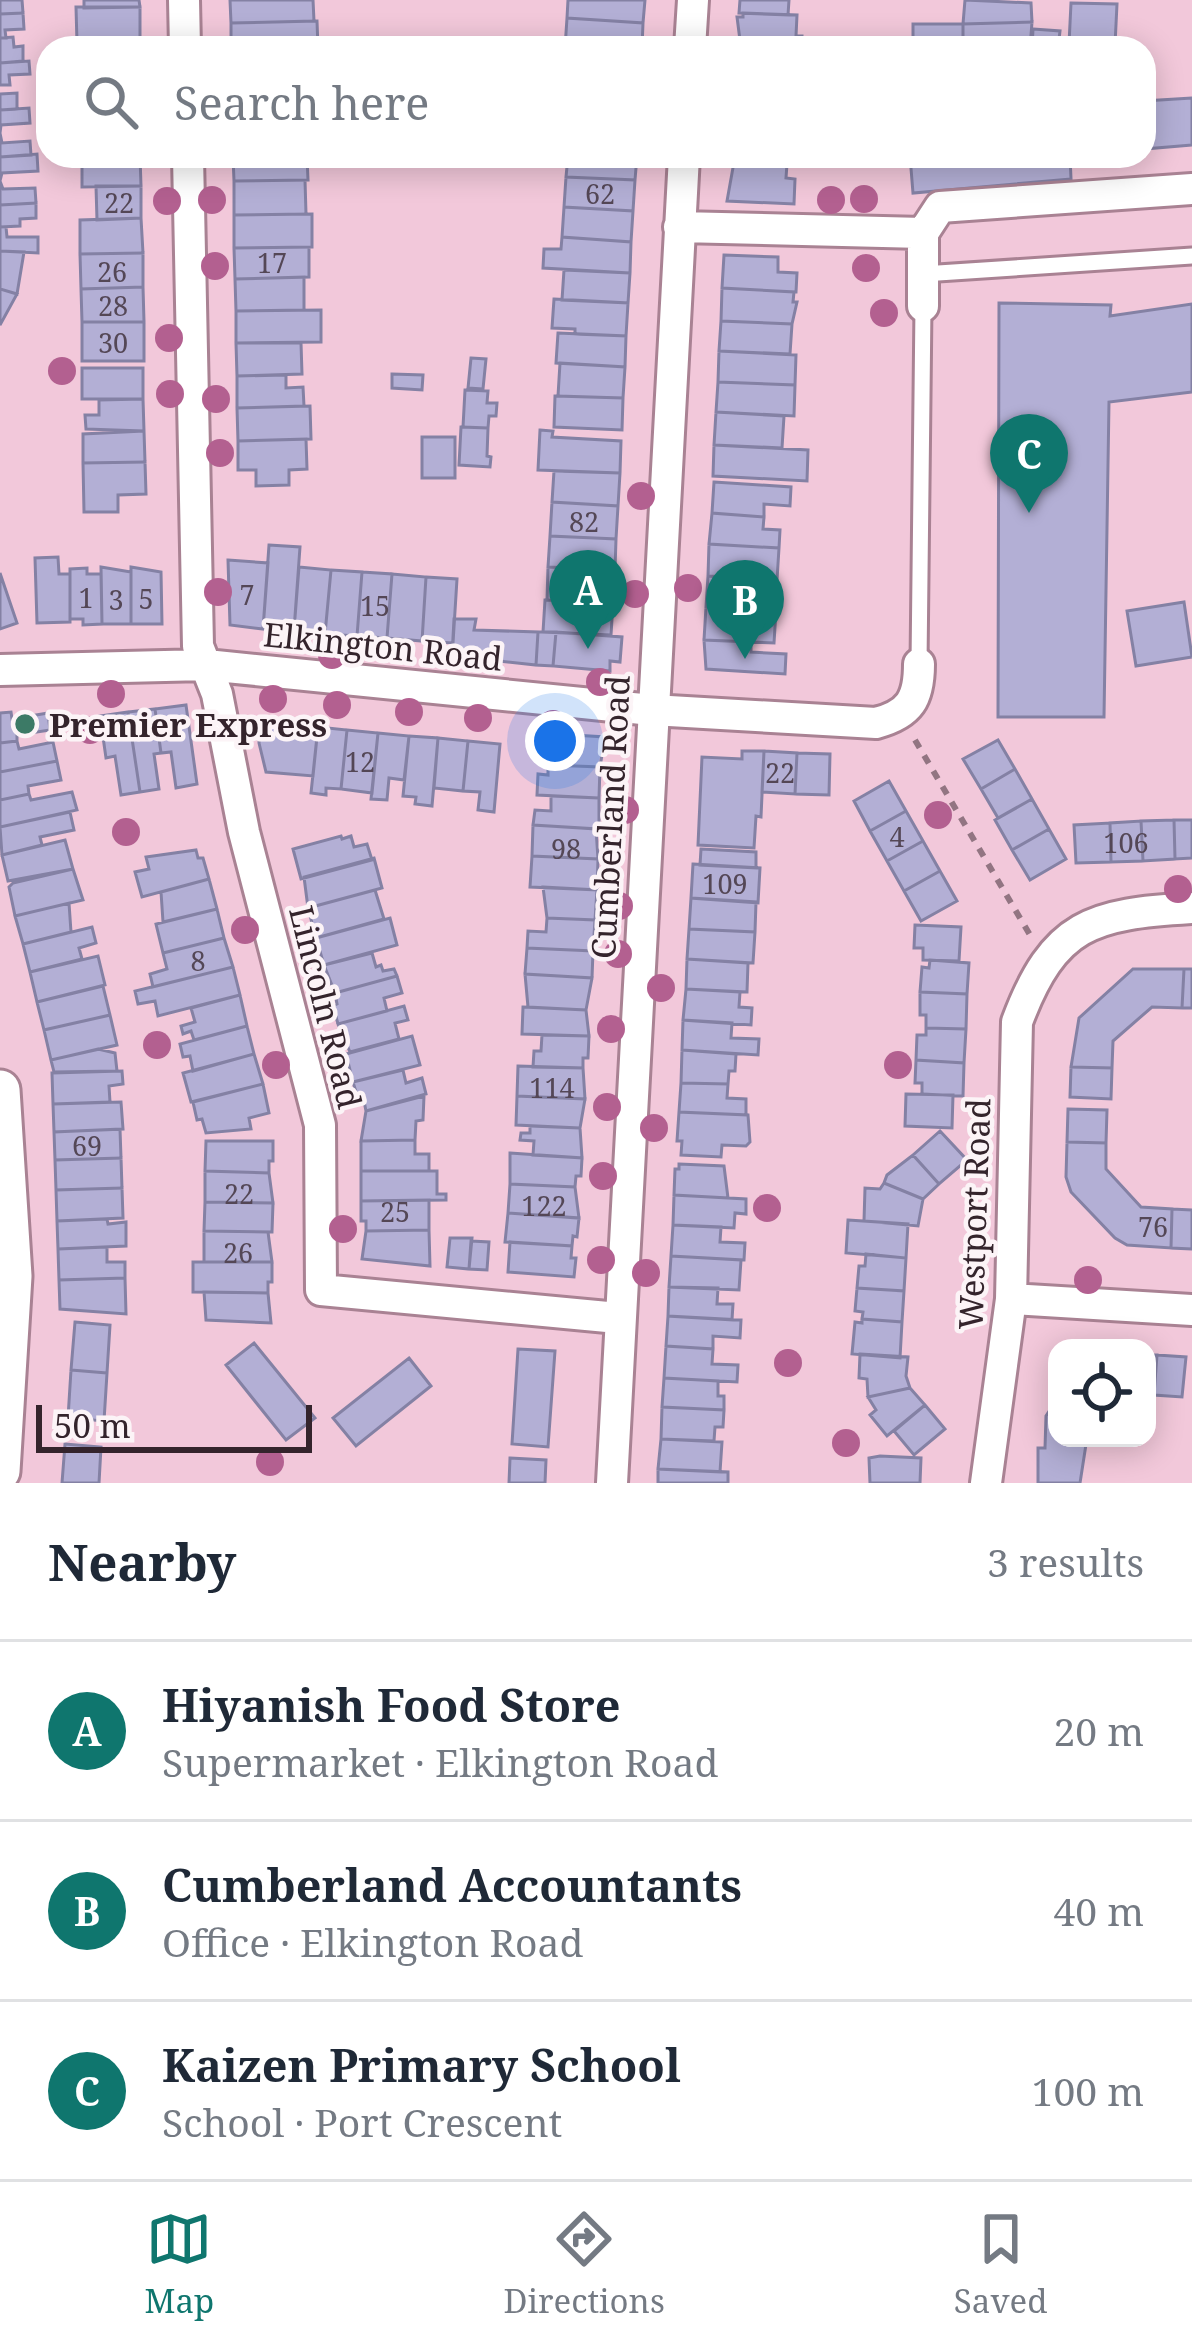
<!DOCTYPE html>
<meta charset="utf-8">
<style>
body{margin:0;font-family:"Noto Serif",serif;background:#f2f2f3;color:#1f2937}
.controls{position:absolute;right:36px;bottom:36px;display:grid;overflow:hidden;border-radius:24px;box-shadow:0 6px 30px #0003}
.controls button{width:108px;height:108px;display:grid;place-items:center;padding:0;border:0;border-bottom:3px solid #e0e1e3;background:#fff;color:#1f2937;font:60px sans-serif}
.scale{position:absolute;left:36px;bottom:30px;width:276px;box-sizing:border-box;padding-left:12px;border:6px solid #34242c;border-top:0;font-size:33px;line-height:42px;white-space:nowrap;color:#34242c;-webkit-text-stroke:9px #fcf4f7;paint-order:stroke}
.you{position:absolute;left:555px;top:741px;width:42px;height:42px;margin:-30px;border:9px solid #fff;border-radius:50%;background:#1a73e8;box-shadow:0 0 0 18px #1a73e833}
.badge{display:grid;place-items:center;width:78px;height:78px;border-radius:50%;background:#0f766e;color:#fff;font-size:39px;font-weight:700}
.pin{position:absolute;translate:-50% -99px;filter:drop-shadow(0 3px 6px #0008)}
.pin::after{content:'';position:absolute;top:63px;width:42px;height:36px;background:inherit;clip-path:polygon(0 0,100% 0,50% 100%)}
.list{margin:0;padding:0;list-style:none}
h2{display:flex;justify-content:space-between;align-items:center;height:156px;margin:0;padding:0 48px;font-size:51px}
h2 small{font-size:39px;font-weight:400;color:#747a83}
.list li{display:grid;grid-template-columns:78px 1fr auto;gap:36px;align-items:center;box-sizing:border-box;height:180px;padding:0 48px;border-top:3px solid #e0e1e3}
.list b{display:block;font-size:45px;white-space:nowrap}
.list p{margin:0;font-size:39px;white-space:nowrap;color:#747a83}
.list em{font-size:39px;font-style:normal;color:#747a83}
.icon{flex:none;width:66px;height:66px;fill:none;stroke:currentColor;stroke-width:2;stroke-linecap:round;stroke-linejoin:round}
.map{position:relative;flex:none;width:1192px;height:1483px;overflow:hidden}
.search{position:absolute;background:#fff;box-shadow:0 6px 30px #0003;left:36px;right:36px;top:36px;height:132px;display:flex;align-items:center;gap:30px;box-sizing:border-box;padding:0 42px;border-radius:36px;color:#747a83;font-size:45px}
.sheet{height:696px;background:#fff}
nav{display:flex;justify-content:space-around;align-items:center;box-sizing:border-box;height:168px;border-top:3px solid #e0e1e3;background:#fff;font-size:33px;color:#747a83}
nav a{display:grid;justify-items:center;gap:6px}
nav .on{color:#0f766e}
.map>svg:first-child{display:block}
.building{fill:#b3afd5;stroke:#8481a4;stroke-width:3}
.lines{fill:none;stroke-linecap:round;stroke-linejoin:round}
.service-casing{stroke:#a98293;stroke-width:21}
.minor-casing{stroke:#a98293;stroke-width:36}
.tertiary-casing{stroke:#a98293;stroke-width:45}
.path{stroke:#927582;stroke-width:6;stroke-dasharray:9 9;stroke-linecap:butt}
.service{stroke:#fff;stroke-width:15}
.minor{stroke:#fff;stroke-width:30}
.tertiary{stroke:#fff;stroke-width:39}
.tree{fill:#b36090}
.poi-dot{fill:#3c7a66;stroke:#fcf4f7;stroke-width:4.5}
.labels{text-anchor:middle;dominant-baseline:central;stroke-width:9;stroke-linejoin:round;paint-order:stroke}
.number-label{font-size:27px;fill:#544756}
.street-label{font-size:33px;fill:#34242c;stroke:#fcf4f7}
.poi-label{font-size:33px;font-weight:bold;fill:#34242c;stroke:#fcf4f7;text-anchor:start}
</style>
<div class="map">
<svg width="1192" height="1483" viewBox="0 0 1192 1483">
<rect width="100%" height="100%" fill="#f2c8da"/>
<path class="building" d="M0,0H22L23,13L0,14Z
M84,0H139L140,7L84,8Z
M230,0H313L314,21L231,23Z
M568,0H645L643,23L567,18Z
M740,0H789L788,15L739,13Z
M965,0L1031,3L1032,22L963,24Z
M1071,3L1117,4L1115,45L1069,44Z
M76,7H140V42L77,43Z
M23,13L24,29L5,30L6,38H0V14Z
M743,13L797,15L796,36H802V48H741L737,17H743Z
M567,18L643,23L642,48H565Z
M317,21L318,48H231V23Z
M1032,22L1030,48H963V24Z
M913,24H963V48H913Z
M1033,29L1060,31L1058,48H1032Z
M13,37L14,47L23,46V61L0,63V38Z
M95,42H140V48H95Z
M29,61L30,74L9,75L10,85H0V63Z
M17,93V109L0,110V94Z
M1192,98V145L1144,149V101Z
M29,108L30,123L1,125L0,133V110Z
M0,133L2,143L30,141L31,155L0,157Z
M37,154L38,171L2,173L0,181V157Z
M82,156H140L141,186L82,187Z
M233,156H307L308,180L234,181Z
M568,156H637L635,180L566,177Z
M732,156H803L802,165L732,162Z
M910,156H1070L1071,179L913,193Z
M734,162L787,164L786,178L795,179L794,204L727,201Z
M566,177L635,180L633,211L564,207Z
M305,180L306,214L234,215V181Z
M0,181L3,189L35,188L36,203L0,205Z
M96,186H141V218L97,220Z
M36,203V218L20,219V226L0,227V205Z
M564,207L633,211L631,242L562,237Z
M312,214V247L234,248V215Z
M141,218L143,253L80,254V220Z
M0,227H6L7,237H38V253L0,251Z
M562,237L631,242L630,273L543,268L544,249H561Z
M309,247V277L235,279L234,248Z
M0,251L24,252L17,294L0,289Z
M143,253V287L81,289L80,254Z
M724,255L778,257V272L797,273L796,292L722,288Z
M564,270L630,273L628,303L562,300Z
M304,277V310L236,311L235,279Z
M143,287L144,322H82L81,289Z
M722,288L794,292L793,302H797L792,324L721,321Z
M0,289L17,294L0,325Z
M554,299L628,303L626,336L575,334V329L552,328Z
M999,303L1111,305L1110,316L1192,304V392L1109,402L1104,717H998Z
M321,310V342L236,343V311Z
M721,321L792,324L790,354L719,351Z
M82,322H144V361H82Z
M558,333L626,336L625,367L556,363Z
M236,343H301L302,374L237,376Z
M719,351L796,355L795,385L718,382Z
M471,358L486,359L483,389L468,388Z
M560,363L625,367L623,398L558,396Z
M82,368H143V399H82Z
M392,374L423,375L422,390L392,388Z
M286,375V388L303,387L304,406L237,408V376Z
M718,382L795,385L794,416L716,412Z
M465,390L488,391L487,403H497L496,416H489L488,428L463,427Z
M555,396L623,398L622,430L554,427Z
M143,399L144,431L86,429L85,415H99V400Z
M310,406L311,439L238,441L237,408Z
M716,412L784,416L782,448L714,445Z
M461,427L488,428L487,456L491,457L490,467L459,465Z
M540,430L553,431L552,437L621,441L620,473L538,470Z
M144,431L145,462L83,463V434Z
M422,437H455V478H422Z
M306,439L307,469L289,470V485L256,486V470H238V441Z
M714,445L808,450L807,481L713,476Z
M145,462L146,494L118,495V512H84L83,463Z
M554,471L620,473L618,506L552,502Z
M714,482L791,487L790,506L764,504V517L712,513Z
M552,502L618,506L616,539L550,536Z
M712,513L764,517L763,529L780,530L779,548L709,544Z
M550,536L616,539L615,570L548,567Z
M709,544L779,548L777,580L708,576Z
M269,545L300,547L294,630L263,629Z
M58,557L59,574H70V622L37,623L35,558Z
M228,560L268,563L263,629L230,625Z
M101,567L131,572V624H102Z
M131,567L161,572L162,624H131Z
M299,567L331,570L325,634L294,630Z
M548,567L615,570L613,603L547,600Z
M87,568V574H101L102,624L83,625V619H70V569Z
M331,570L362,572L357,636L325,634Z
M362,572L392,574L387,638L357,636Z
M0,573L17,623L0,629Z
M392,574L426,577L422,641L387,638Z
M708,576L761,579L759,610L706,607Z
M426,577L457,579L453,643L422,641Z
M545,600L613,603L611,635L543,632Z
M1184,602L1192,657L1136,666L1127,611Z
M706,607L776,611L774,643L704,640Z
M454,619H476L474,630L538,632L536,665L452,656Z
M538,632H556L553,666L536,665Z
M556,632L622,637L620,662L610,661V671L553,666Z
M704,640L751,642V652L786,654L785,674L706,669Z
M186,705L197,784L176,788L171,752L161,753L155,709Z
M155,709L161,753L154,754L159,789L140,792L128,712Z
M11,712L12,719L48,713L50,730L17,735V741L0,743V713Z
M128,712L140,792L121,795L115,756L106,758L100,716Z
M261,722L318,727L313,776L266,772L259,743Z
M318,727L347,730L341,789L326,788V795L311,793Z
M347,730L378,733L372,793L341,789Z
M378,733L409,736L404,780L389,778L387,800L371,799Z
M557,734L605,737L600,767L548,765L549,750L556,751Z
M409,736L438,738L432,806L415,804L416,797L403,796Z
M438,738L468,741L463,791L434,788Z
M998,740L1015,769L981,789L963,759Z
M17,741L19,749L53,742L57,761L0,772V743Z
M468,741L500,744L494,812L478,810L480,792L463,791Z
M742,751H764L761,817L756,816L754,848L698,845L702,757L742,759Z
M764,751L797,753L795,794L762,792Z
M797,753L830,754L829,795L795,794Z
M57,761L61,780L28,786L29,794L0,800V772Z
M548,765L600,767L599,798L537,795L538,774L548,775Z
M1015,769L1032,799L998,818L981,789Z
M889,781L906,811L870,831L854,801Z
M72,792L77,810L0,827V800L29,794L31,800Z
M551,796L599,798V829L533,825L535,810L551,811Z
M1032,799L1049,829L1012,850L995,820Z
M906,811L923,841L887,861L870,831Z
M70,812L74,830L40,837L42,845L2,855L0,827Z
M1174,820H1192V858L1175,859Z
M1174,820L1175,859L1143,861L1141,821Z
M1141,821L1143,861L1111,862L1110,823Z
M1110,823L1111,862L1076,863L1074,825Z
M533,825L596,829L598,859L532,856Z
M1049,829L1066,859L1030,880L1012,850Z
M341,836L342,839L351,836L354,847L367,844L372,860L301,879L293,849Z
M65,840L73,869L8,881L2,855Z
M923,841L940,871L904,891L887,861Z
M701,849L756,852V868L700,865Z
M196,850L198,858H203L209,879L142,897L135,872L149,869L146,857Z
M532,856L598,859L597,890L530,887Z
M374,858L382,888L308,908L304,877Z
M693,864L760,868L758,903L691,898Z
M73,869L83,900L15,916L9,887L13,883Z
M940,871L957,901L921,921L904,891Z
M209,879L217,909L163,922L161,892Z
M543,887L597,890L595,920L547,918Z
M375,890L384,919L316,938L308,908Z
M691,898L756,902L755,932L689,929Z
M69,903L71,932L23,944L15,916Z
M217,909L224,938L163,953L156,924Z
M390,918L397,945L324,965L316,938Z
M547,918L595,920L593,951L527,948L528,931L546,932Z
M915,925L961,927L959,961L923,960V948H914Z
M92,927L96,943L79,948L82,959L30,972L23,944Z
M689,929L755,932L753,963L687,959Z
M224,938L233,967L153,987L150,974L167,969L163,953Z
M527,948L593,951L592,978L525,974Z
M372,953L376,967L381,965L383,971L394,969L397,976L335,993L324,965Z
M98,956L105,985L37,1002L30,972Z
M687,959L748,963L747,992L686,989Z
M930,960L969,963L967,994L920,992L922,967L929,968Z
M233,967L240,995L158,1016L155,1001L138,1004L135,991Z
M1133,969H1184L1182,1008L1152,1007L1113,1041L1112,1068L1071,1067L1079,1018Z
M1184,969H1192V1008H1182Z
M525,974L592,978L586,1010L528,1007Z
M397,976L402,993L384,998L387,1011L338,1024L333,1006L337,1004L335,993Z
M103,986L110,1015L44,1030L37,1002Z
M686,989L740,992L739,1007L752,1008L751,1025L683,1020Z
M920,992L967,994L966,1029L926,1028V1015H920Z
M240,995L247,1026L194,1040L191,1031L183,1034L181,1026L195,1022L191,1008Z
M404,1006L408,1020L395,1023L399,1039L350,1052L338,1024Z
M523,1007L586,1010L589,1036L522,1034Z
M110,1015L117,1045L51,1060L44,1030Z
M683,1020L732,1023L731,1038L759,1039L758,1055L682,1050Z
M247,1026L254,1054L193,1071L190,1056L183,1057L180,1044Z
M926,1028L966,1029L964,1063L916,1060L917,1035H926Z
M542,1035L589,1036L588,1058H583V1068L533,1067L534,1051H541Z
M412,1036L420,1065L353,1082L346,1054Z
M98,1049L115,1053L117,1071L54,1072L51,1060Z
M682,1050L736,1054L735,1071H729L728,1084L681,1083Z
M254,1054L263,1084L191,1102L183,1073Z
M916,1060L964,1063L963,1096L922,1094V1083H915Z
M518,1066L583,1068L585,1099L517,1096Z
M1071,1067L1112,1068L1111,1099L1070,1097Z
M403,1070L406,1083L422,1078L426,1094L366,1111L364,1101L359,1102L353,1082Z
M122,1071L123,1084L109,1086L110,1102L53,1104L52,1073Z
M681,1083L728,1084L727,1098L746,1099V1115L679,1112Z
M263,1084L269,1113L249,1118L251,1129L206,1133L202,1119L197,1120L193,1102Z
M906,1094L953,1095L952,1128L905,1126Z
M424,1096L423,1120L416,1121L415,1140L361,1141L366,1111Z
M517,1096L585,1099L580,1128L516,1125Z
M121,1102L123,1129L54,1132L53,1104Z
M1068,1109L1107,1110L1106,1143L1067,1142Z
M679,1112L748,1115L750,1142L746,1146L722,1145L721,1157L681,1155L682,1141H677Z
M530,1126L580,1128L582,1158L533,1155L534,1141L520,1140L521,1133H530Z
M120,1129L121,1158L55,1160L54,1132Z
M940,1131L967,1160L939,1184L913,1155Z
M415,1140V1154H429V1171H361V1141Z
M206,1141H273V1161H269V1173L205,1171Z
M1067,1142L1106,1143V1169L1141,1207L1172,1209L1171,1248L1127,1245L1115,1238L1071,1192L1066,1177Z
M510,1153L582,1158L581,1176H576L575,1187L510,1184Z
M913,1155L939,1184L923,1199L884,1183L887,1175Z
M121,1158L122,1188L56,1190L55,1160Z
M679,1164L724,1166L728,1198L674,1195L675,1169H679Z
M205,1171L269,1173L273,1203L205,1202Z
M361,1171H437V1194H446V1200L361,1201Z
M884,1183L923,1199L918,1226L864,1221L865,1188L880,1189Z
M510,1184L575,1187L579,1218L508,1213Z
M122,1188L123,1218L57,1221L56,1190Z
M674,1195L746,1199V1214L735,1213L734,1228L673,1225Z
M429,1200V1230L366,1231V1221H361V1201Z
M205,1202L273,1203L272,1232L204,1231Z
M1172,1209L1192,1210V1249L1171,1248Z
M508,1213L579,1218L577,1237L573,1236L572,1246L505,1242Z
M107,1219L108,1224L126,1222V1246L58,1249L57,1221Z
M848,1220L908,1224L906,1258L846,1253Z
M673,1225L721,1227L720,1242L745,1243L744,1260L671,1256Z
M429,1230L430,1266L362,1259L366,1231Z
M204,1231L268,1232L272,1262H204Z
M450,1238H472L469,1269L447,1267Z
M471,1241L489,1242L487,1270L469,1269Z
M510,1242L572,1246L571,1258H576L574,1277L508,1272Z
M107,1247V1262H125V1278L59,1280L58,1249Z
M866,1254L906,1258L904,1291L857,1288L859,1266H865Z
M671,1256L741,1260L739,1290L669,1287Z
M193,1262H272V1282H268V1293L193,1292Z
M125,1278L126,1314L60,1309L59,1280Z
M669,1287L718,1288L717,1304H733L732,1320L668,1316Z
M857,1288L904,1291L902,1322L862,1319L863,1312L855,1311Z
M204,1292L268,1293L271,1323L206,1320Z
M668,1316L741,1320L740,1338L713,1336V1349L666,1346Z
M862,1319L902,1322L900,1358L852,1354L855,1322L862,1323Z
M75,1322L110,1325L107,1373L71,1370Z
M254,1343L315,1418L286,1440L226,1365Z
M666,1346L713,1349L712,1364L738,1365L737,1382L664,1378Z
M518,1349L555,1351L548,1447L512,1444Z
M860,1354L908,1357L906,1376L910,1388L868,1397L867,1379L859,1378Z
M1147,1355H1157L1154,1395H1147Z
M1157,1355L1186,1357L1182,1397L1154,1395Z
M409,1358L431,1386L356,1446L333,1418Z
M71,1370L107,1373L104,1421L68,1418Z
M664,1378L718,1381V1396H724V1410L662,1407Z
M910,1388L925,1405L887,1436L870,1415L876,1410L868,1397Z
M1057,1399V1438H1087L1080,1483H1038V1448H1045L1046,1416Z
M925,1405L945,1429L914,1455L894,1431Z
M662,1407L724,1410L723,1427H715L714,1441L661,1439Z
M661,1439L722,1442L720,1472L658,1469Z
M65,1444L101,1447L99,1483H62Z
M880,1456L921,1458L920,1483H870L869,1458Z
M510,1458L546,1460L545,1483H509Z
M658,1469L728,1472V1483H658Z"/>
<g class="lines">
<defs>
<path id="service" d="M923,274L1192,256
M919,664L923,306"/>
<path id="minor" d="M184,0L185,48
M690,48L693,0
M188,156L198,646L217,694L244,832L320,1125L321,1290L618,1318
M679,227L923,233
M923,306V233L940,207L1192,189
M0,670L206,665L652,710L876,723C910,714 919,699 919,664
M1011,1299L1192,1310
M612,1483L684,156
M986,1483L1011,1299L1017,1022C1054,923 1092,914 1192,908"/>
<path id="tertiary" d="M0,1090L12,1276L0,1471"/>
</defs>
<use href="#service" class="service-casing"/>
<use href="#minor" class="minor-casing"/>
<use href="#tertiary" class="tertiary-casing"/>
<path class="path" d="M915,740L1030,935"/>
<use href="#service" class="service"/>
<use href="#minor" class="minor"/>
<use href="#tertiary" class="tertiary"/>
</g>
<g class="tree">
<circle cx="864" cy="199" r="14"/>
<circle cx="212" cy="200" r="14"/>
<circle cx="831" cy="200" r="14"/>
<circle cx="167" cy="201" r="14"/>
<circle cx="215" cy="266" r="14"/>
<circle cx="866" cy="268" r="14"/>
<circle cx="884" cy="313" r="14"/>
<circle cx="169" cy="338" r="14"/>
<circle cx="62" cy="371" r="14"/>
<circle cx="170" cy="394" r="14"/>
<circle cx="216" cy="399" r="14"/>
<circle cx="220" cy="453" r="14"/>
<circle cx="641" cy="496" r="14"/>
<circle cx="688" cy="588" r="14"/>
<circle cx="218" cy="592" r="14"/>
<circle cx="635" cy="594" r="14"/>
<circle cx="332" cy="655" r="14"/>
<circle cx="600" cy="682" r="14"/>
<circle cx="111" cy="694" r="14"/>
<circle cx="273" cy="699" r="14"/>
<circle cx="337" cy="705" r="14"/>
<circle cx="409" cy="712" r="14"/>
<circle cx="478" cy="718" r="14"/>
<circle cx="553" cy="724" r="14"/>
<circle cx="90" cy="730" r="14"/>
<circle cx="625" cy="810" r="14"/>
<circle cx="938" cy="815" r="14"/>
<circle cx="126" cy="832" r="14"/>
<circle cx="1178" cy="889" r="14"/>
<circle cx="619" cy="906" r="14"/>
<circle cx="245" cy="930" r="14"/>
<circle cx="618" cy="954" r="14"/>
<circle cx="661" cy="988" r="14"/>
<circle cx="611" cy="1029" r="14"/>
<circle cx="157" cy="1045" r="14"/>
<circle cx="276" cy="1065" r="14"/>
<circle cx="898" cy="1065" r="14"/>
<circle cx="607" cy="1107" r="14"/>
<circle cx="654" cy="1128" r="14"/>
<circle cx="603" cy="1176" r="14"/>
<circle cx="767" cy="1208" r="14"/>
<circle cx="343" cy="1229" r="14"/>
<circle cx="601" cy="1260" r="14"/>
<circle cx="646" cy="1273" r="14"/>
<circle cx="1088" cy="1280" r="14"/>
<circle cx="788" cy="1363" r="14"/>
<circle cx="846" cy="1443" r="14"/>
<circle cx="270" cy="1462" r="14"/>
</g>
<circle class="poi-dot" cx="25" cy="724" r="12"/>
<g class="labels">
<g class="number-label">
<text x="600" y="193">62</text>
<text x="119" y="202">22</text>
<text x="272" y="262">17</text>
<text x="112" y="271">26</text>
<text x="113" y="305">28</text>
<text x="113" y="342">30</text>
<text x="584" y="521">82</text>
<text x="247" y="594">7</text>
<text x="86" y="597">1</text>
<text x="146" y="598">5</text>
<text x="116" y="599">3</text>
<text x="375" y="605">15</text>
<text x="360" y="761">12</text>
<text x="780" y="772">22</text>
<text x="897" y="836">4</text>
<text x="1126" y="842">106</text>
<text x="566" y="848">98</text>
<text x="725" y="883">109</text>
<text x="198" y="960">8</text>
<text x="552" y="1087">114</text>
<text x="87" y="1145">69</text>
<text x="239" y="1193">22</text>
<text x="544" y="1205">122</text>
<text x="395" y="1211">25</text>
<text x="1153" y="1226">76</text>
<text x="238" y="1252">26</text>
</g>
<g class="street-label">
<text transform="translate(383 646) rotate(6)">Elkington Road</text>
<text transform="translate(610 817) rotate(-87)">Cumberland Road</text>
<text transform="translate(326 1007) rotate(76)">Lincoln Road</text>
<text transform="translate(974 1214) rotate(-88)">Westport Road</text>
</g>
<g class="poi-label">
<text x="49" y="724">Premier Express</text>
</g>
</g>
</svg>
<div class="controls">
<button><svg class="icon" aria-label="locate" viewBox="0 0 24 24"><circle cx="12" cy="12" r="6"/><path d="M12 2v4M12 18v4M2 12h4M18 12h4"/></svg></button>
</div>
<div class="scale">50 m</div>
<div class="you"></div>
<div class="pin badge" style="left:588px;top:649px">A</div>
<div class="pin badge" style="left:745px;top:659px">B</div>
<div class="pin badge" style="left:1029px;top:513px">C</div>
<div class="search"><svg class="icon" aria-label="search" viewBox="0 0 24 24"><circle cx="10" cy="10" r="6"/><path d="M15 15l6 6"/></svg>Search here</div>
</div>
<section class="sheet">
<h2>Nearby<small>3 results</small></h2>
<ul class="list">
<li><span class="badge">A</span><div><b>Hiyanish Food Store</b><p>Supermarket · Elkington Road</p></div><em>20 m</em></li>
<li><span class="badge">B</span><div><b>Cumberland Accountants</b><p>Office · Elkington Road</p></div><em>40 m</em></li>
<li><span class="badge">C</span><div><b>Kaizen Primary School</b><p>School · Port Crescent</p></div><em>100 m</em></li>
</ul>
</section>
<nav>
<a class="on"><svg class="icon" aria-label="map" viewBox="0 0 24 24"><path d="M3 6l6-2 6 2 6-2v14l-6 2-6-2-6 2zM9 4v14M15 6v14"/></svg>Map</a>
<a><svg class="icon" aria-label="directions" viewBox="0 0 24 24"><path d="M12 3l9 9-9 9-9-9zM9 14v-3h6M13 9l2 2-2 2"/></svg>Directions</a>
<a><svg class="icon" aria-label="saved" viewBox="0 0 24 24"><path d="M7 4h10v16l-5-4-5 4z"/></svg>Saved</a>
</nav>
